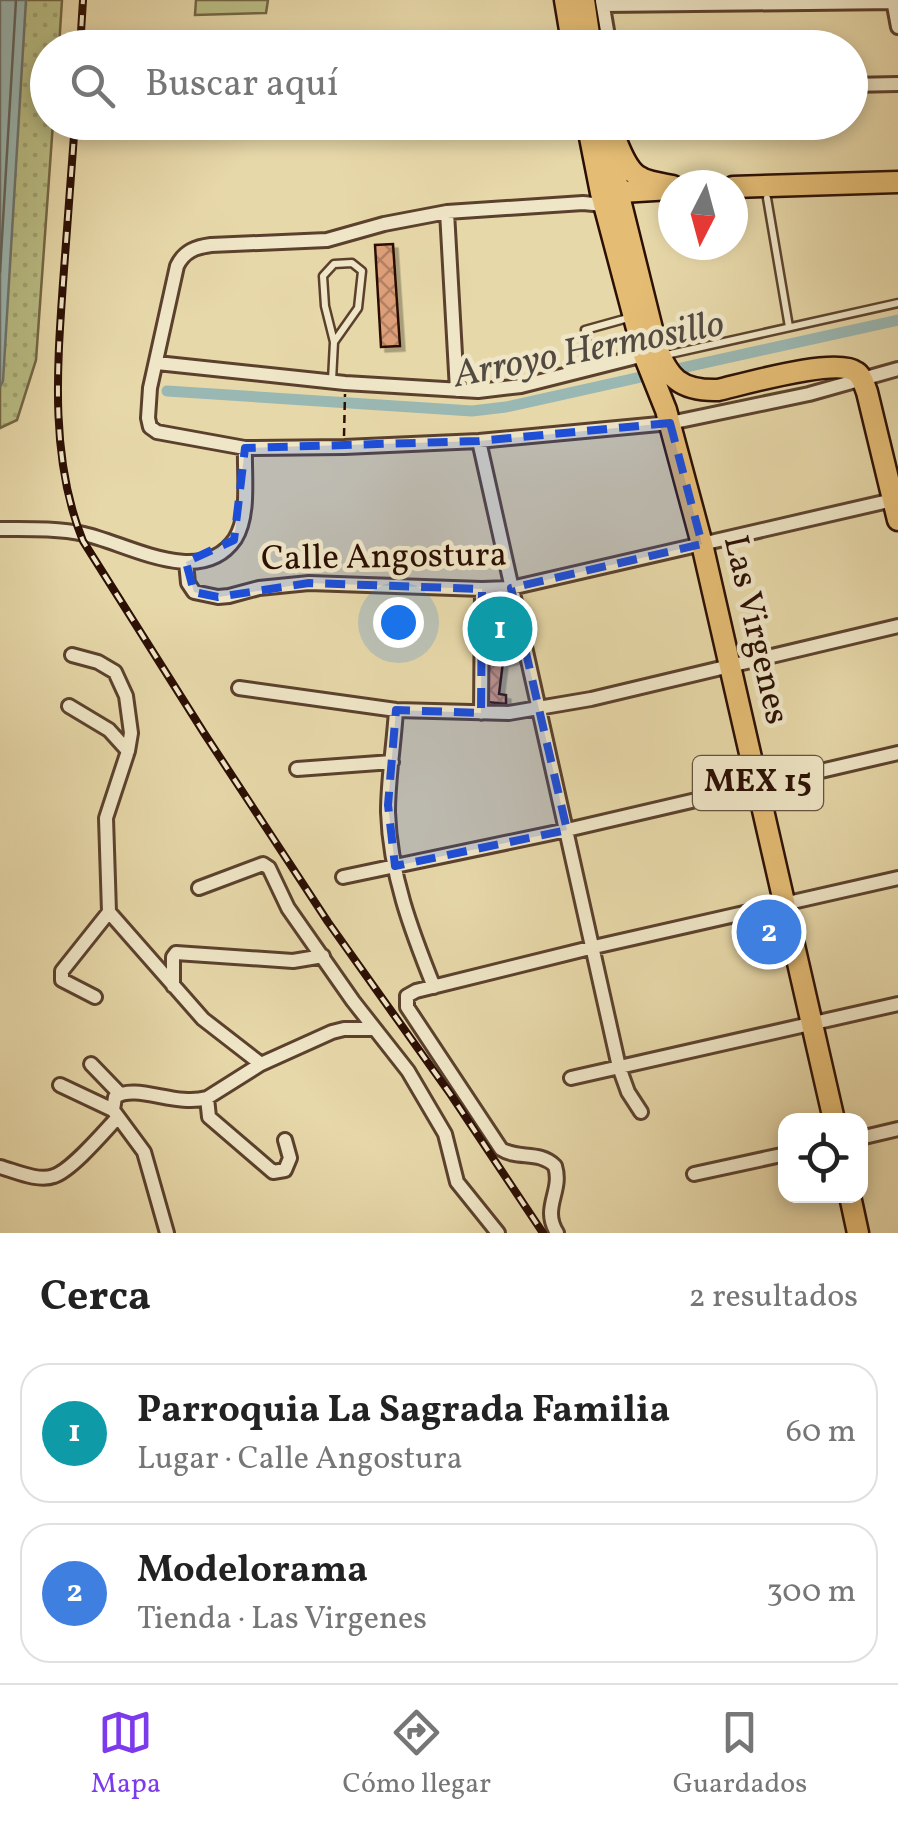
<!DOCTYPE html>
<html lang="es">
<meta charset="utf-8">
<style>
body{margin:0;font-family:Vollkorn,serif;background:#f6f6f6;color:#222}
.controls{position:absolute;right:30px;bottom:30px;display:grid;overflow:hidden;border-radius:20px;box-shadow:0 5px 15px #0003}
.controls button{width:90px;height:90px;display:grid;place-items:center;padding:0;border:0;border-bottom:2px solid #e0e0e0;background:#fff;color:#222;font:50px sans-serif}
.compass{position:absolute;left:658px;top:170px;width:90px;height:90px;border-radius:50%;background:#fff;box-shadow:0 5px 15px #0003;rotate:186deg}
.you{position:absolute;left:398px;top:622px;width:35px;height:35px;margin:-25px;border:8px solid #fff;border-radius:50%;background:#1a73e8;box-shadow:0 0 0 15px #1a73e833}
.badge{display:grid;place-items:center;width:65px;height:65px;border-radius:50%;background:#7c3aed;color:#fff;font-size:32px;font-weight:700}
.pin{position:absolute;translate:-50% -50%;border:5px solid #fff;box-shadow:0 2px 10px #0006}
.list{margin:0;padding:0;list-style:none}
h2{display:flex;justify-content:space-between;align-items:center;height:130px;margin:0;padding:0 40px;font-size:42px}
h2 small{font-size:32px;font-weight:400;color:#767676}
.list li{display:grid;grid-template-columns:65px 1fr auto;gap:30px;align-items:center;box-sizing:border-box;height:140px;margin:0 20px 20px;padding:0 20px;border:2px solid #e0e0e0;border-radius:30px}
.list b{display:block;font-size:38px;white-space:nowrap}
.list p{margin:0;font-size:32px;white-space:nowrap;color:#767676}
.list em{font-size:32px;font-style:normal;color:#767676}
.icon{flex:none;width:55px;height:55px;fill:none;stroke:currentColor;stroke-width:2;stroke-linecap:round;stroke-linejoin:round}
.map{position:relative;flex:none;width:898px;height:1233px;overflow:hidden}
.search{position:absolute;background:#fff;box-shadow:0 5px 15px #0003;left:30px;right:30px;top:30px;height:110px;display:flex;align-items:center;gap:25px;box-sizing:border-box;padding:0 35px;border-radius:55px;color:#767676;font-size:38px}
.sheet{height:450px;background:#fff}
nav{display:flex;justify-content:space-around;align-items:center;box-sizing:border-box;height:140px;border-top:2px solid #e0e0e0;background:#fff;font-size:28px;color:#767676}
nav a{display:grid;justify-items:center;gap:5px}
nav .on{color:#7c3aed}
.map>svg:first-child{display:block}
.green{fill:url(#green-dots);stroke:#736644;stroke-width:2.5}
.pitch{fill:#babe85;stroke:#736644;stroke-width:2.5}
.water{fill:#9ab8b3;stroke:#6e746d;stroke-width:2.5}
.lines{fill:none;stroke-linecap:round;stroke-linejoin:round}
.shore{stroke:#63645c;stroke-width:2.5}
.canal{stroke:#9ab8b3;stroke-width:11}
.building{fill:url(#building-cross-hatch);stroke:#2c0f04;stroke-width:2.5;filter:url(#shadow)}
.service-casing{stroke:#5b412d;stroke-width:11}
.minor-casing{stroke:#5b412d;stroke-width:18}
.primary-casing{stroke:#2c0f04;stroke-width:25}
.trunk-casing{stroke:#2c0f04;stroke-width:25}
.path{stroke:#2c0f04;stroke-width:2.5;stroke-dasharray:8 5;stroke-linecap:butt}
.service{stroke:#efe6c7;stroke-width:6}
.minor{stroke:#efe6c7;stroke-width:12}
.primary{stroke:#e4bc74;stroke-width:20}
.trunk{stroke:#e4bc74;stroke-width:20}
.rail-casing{stroke:#2c0f04;stroke-width:8}
.rail{stroke:#efe6c7;stroke-width:4;stroke-dasharray:11;stroke-linecap:butt}
.marked{fill:#1d4ed8;fill-opacity:0.2;stroke:#1d4ed8;stroke-width:8;stroke-dasharray:20 12;stroke-linejoin:round}
.labels{text-anchor:middle;dominant-baseline:central;stroke-width:9;stroke-linejoin:round;paint-order:stroke}
.shield{fill:#efe6c7;stroke:#66503e;stroke-width:2.5}
.shield-label{font-size:32px;font-weight:bold;fill:#2c0f04}
.street-label{font-size:35px;fill:#2c0f04;stroke:#efe6c7}
.water-label{font-size:38px;font-style:italic;fill:#524a41;stroke:#efe6c7}
</style>
<div class="map">
<svg width="898" height="1233" viewBox="0 0 898 1233">
<defs>
<pattern id="green-dots" width="8" height="8" patternUnits="userSpaceOnUse" patternTransform="scale(2.5)"><rect width="8" height="8" fill="#babe85"/><path d="M2 2h.1M6 6h.1" fill="none" stroke="#a0a271" stroke-width="1.8" stroke-linecap="round"/></pattern>
<pattern id="building-cross-hatch" width="8" height="8" patternUnits="userSpaceOnUse" patternTransform="scale(2.5)"><rect width="8" height="8" fill="#dc9f7a"/><path d="M0 0l8 8M0 8l8-8" fill="none" stroke="#b38062"/></pattern>
<filter id="shadow"><feDropShadow dx="4.5" dy="4.5" stdDeviation="0" flood-color="#0004"/></filter>
</defs>
<rect width="100%" height="100%" fill="#e7d8a9"/>
<filter id="stains"><feTurbulence type="fractalNoise" baseFrequency=".002" numOctaves="4"/><feColorMatrix values="0 0 0 0 .2 0 0 0 0 .09 0 0 0 0 .02 0 0 0 .5 -.17"/></filter>
<radialGradient id="worn" r=".72"><stop offset=".6" stop-color="#630" stop-opacity="0"/><stop offset="1" stop-color="#630" stop-opacity=".3"/></radialGradient>
<path class="green" d="M0,0H62L59,47L48,48V122L53,123L36,360L17,420L0,428Z"/>
<path class="pitch" d="M196,0H268L266,13L195,15Z"/>
<path class="water" d="M0,0H26L3,381L0,387Z"/>
<g class="lines">
<path class="shore" d="M0,272L16,0"/>
<path class="canal" d="M167,391L472,411L506,407L898,320"/>
</g>
<path class="building" d="M393,244L400,346L381,347L375,245Z
M503,598L515,659L503,662L499,694L506,695V704L487,702L493,600Z"/>
<g class="lines">
<defs>
<path id="service" d="M767,198L789,327
M666,355L898,303
M591,367L585,330L628,318
M332,380L334,342L325,306L323,276L334,264L352,263L362,271L358,308L334,342"/>
<path id="minor" d="M893,0L898,27
M602,1L610,48
M603,5L898,2
M850,85L898,84
M604,205L583,203L447,212L384,224L327,240L211,245C196,247 184,251 177,266L150,388L148,418L150,427L157,432L245,448L344,447L479,441L670,423L809,394L898,369
M447,212L457,390
M157,363L345,383L478,391L521,386L644,355
M479,441L619,1067L628,1092L641,1112
M0,529C27,529 58,528 84,534C126,543 201,589 235,539C250,515 244,475 245,448
M186,562L188,583L194,592L218,597L229,596L259,588L309,583L482,589L511,588L897,499
M72,655L98,662L115,672L126,696L131,733L128,751L106,818L109,912L62,971V980L95,997
M239,688L396,710L509,713L591,699L898,626
M69,706L109,730L128,751
M396,710C394,744 388,779 388,812C390,874 411,930 434,987
M481,713L482,589
M297,769L392,762
M343,877L567,830L898,753
M199,888L263,864L269,868L288,908L353,1001L408,1071L445,1134L457,1182L498,1233
M109,912L203,1019L261,1064
M173,986V957L176,953L293,961L323,956
M91,1064L119,1093
M571,1078L898,1004
M60,1085L113,1110
M207,1098L209,1117L273,1172L285,1170L290,1158L285,1140
M860,1138L898,1129
M0,1167C15,1171 38,1182 54,1176C72,1170 104,1132 118,1117
M694,1174L786,1154
M167,1233L144,1152L113,1110L115,1097C136,1083 176,1107 207,1098L261,1064L332,1032L344,1029H375
M557,1233C541,1207 563,1192 555,1166C539,1150 518,1160 501,1149L407,1007V996L416,991L594,947L898,878"/>
<path id="primary" d="M733,187L898,182
M605,193L671,189"/>
<path id="trunk" d="M565,0L573,48
M584,0L591,48
M587,122L601,193L644,355L666,410L702,544L834,1120
M605,122L621,204L656,345C668,378 680,391 718,390C744,384 837,357 856,372C862,376 864,384 867,392L898,520
M617,143C631,178 637,180 673,186
M850,1196L858,1233"/>
</defs>
<use href="#service" class="service-casing"/>
<use href="#minor" class="minor-casing"/>
<use href="#primary" class="primary-casing"/>
<use href="#trunk" class="trunk-casing"/>
<path class="path" d="M344,436L345,394"/>
<use href="#service" class="service"/>
<use href="#minor" class="minor"/>
<use href="#primary" class="primary"/>
<use href="#trunk" class="trunk"/>
<defs>
<path id="rail" d="M80,48L83,0
M75,122C71,176 67,230 63,283C57,368 50,460 83,541L204,733L328,922L451,1095L543,1233"/>
</defs>
<use href="#rail" class="rail-casing"/>
<use href="#rail" class="rail"/>
</g>
<path class="marked" d="M670,423L702,544L511,588L567,830L395,866L388,805L396,710L481,713L482,589L309,583L218,597L194,592L186,562L234,540L245,448L479,441Z"/>
<g class="labels">
<rect class="shield" x="693" y="756" width="130" height="54" rx="8"/>
<g class="shield-label">
<text x="758" y="783">MEX 15</text>
</g>
<g class="street-label">
<text transform="translate(384 558) rotate(-1)">Calle Angostura</text>
<text transform="translate(755 630) rotate(77)">Las Virgenes</text>
</g>
<g class="water-label">
<text transform="translate(589 351) rotate(-11)">Arroyo Hermosillo</text>
</g>
</g>
<rect width="100%" height="100%" filter="url(#stains)"/>
<rect width="100%" height="100%" fill="url(#worn)"/>
</svg>
<div class="controls">
<button><svg class="icon" aria-label="locate" viewBox="0 0 24 24"><circle cx="12" cy="12" r="6"/><path d="M12 2v4M12 18v4M2 12h4M18 12h4"/></svg></button>
</div>
<svg class="compass" viewBox="-18 -18 36 36"><path d="M0-13l5 13h-10z" fill="#e53935"/><path d="M0 13l5-13h-10z" fill="#767676"/></svg>
<div class="you"></div>
<div class="pin badge" style="left:500px;top:629px;background:#0f9aa8">1</div>
<div class="pin badge" style="left:769px;top:932px;background:#3f7fe0">2</div>
<div class="search"><svg class="icon" aria-label="search" viewBox="0 0 24 24"><circle cx="10" cy="10" r="6"/><path d="M15 15l6 6"/></svg>Buscar aquí</div>
</div>
<section class="sheet">
<h2>Cerca<small>2 resultados</small></h2>
<ul class="list">
<li><span class="badge" style="background:#0f9aa8">1</span><div><b>Parroquia La Sagrada Familia</b><p>Lugar · Calle Angostura</p></div><em>60 m</em></li>
<li><span class="badge" style="background:#3f7fe0">2</span><div><b>Modelorama</b><p>Tienda · Las Virgenes</p></div><em>300 m</em></li>
</ul>
</section>
<nav>
<a class="on"><svg class="icon" aria-label="map" viewBox="0 0 24 24"><path d="M3 6l6-2 6 2 6-2v14l-6 2-6-2-6 2zM9 4v14M15 6v14"/></svg>Mapa</a>
<a><svg class="icon" aria-label="directions" viewBox="0 0 24 24"><path d="M12 3l9 9-9 9-9-9zM9 14v-3h6M13 9l2 2-2 2"/></svg>Cómo llegar</a>
<a><svg class="icon" aria-label="saved" viewBox="0 0 24 24"><path d="M7 4h10v16l-5-4-5 4z"/></svg>Guardados</a>
</nav>
